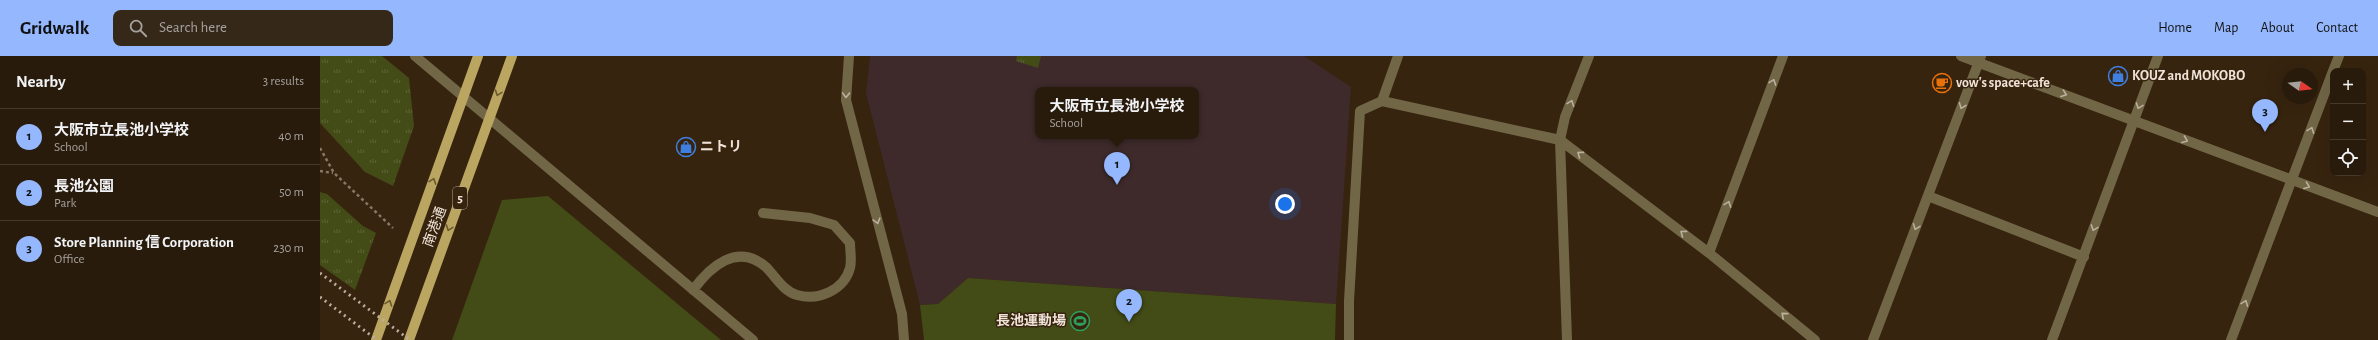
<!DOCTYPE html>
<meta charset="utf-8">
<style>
body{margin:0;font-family:"Alegreya Sans","Noto Sans JP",sans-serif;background:#352819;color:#f1f3f6}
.controls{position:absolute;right:12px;top:12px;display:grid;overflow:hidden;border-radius:8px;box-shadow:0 4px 16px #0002}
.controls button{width:36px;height:36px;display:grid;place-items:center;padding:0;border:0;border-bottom:1px solid #45392c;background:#291b0b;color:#f1f3f6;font:20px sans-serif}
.compass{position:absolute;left:1962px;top:12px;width:36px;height:36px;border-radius:50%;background:#291b0b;box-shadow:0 4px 16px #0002;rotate:104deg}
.you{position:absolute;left:965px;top:148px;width:14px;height:14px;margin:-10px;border:3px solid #fff;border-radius:50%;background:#1a73e8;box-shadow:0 0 0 6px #1a73e833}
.badge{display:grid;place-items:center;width:26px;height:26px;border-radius:50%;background:#94b7fd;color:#111;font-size:13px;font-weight:700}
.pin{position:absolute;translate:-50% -33px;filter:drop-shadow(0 1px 2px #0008)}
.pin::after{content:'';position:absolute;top:21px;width:14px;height:12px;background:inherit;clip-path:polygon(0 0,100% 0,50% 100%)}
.popup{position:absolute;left:715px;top:31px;width:164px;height:52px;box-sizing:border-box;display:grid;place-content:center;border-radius:8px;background:#291b0b;filter:drop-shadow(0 1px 3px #0005);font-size:13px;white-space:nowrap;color:#a5a19d}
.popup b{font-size:15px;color:#f1f3f6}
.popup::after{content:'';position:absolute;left:50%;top:100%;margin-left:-8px;border:8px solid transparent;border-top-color:#291b0b}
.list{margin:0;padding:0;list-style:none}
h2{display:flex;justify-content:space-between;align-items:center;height:52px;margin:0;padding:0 16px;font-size:17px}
h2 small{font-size:13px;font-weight:400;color:#a5a19d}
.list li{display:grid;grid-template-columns:26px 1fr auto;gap:12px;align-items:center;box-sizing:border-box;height:56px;padding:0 16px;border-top:1px solid #45392c}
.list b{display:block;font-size:15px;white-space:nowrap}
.list p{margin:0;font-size:13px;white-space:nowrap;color:#a5a19d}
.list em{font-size:13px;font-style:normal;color:#a5a19d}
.icon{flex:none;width:22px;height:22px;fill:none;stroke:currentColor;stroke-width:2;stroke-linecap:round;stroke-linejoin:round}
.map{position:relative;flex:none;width:2058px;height:284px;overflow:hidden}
header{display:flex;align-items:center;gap:24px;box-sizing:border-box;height:56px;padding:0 20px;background:#94b7fd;color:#111}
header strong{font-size:19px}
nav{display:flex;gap:22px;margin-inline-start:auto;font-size:14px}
.search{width:280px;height:36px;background:#352819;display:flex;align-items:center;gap:10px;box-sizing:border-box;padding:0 14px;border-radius:8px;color:#a5a19d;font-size:15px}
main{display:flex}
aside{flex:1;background:#291b0b}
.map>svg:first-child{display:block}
.education{fill:#3e2a2a;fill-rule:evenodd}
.grass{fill:url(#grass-tufts)}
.park{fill:#434b16}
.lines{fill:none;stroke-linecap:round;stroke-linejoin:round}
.path{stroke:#876;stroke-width:2.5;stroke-dasharray:3 3;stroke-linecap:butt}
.minor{stroke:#716747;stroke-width:10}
.major{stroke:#baa660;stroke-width:10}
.rail{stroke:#bcad9f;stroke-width:3;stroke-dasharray:2 4;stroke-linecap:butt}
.oneway{stroke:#bdb19d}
.oneway2{stroke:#6b582f}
.labels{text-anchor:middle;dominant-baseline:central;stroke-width:3;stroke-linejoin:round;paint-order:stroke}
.shield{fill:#37240f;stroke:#b8a99a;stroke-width:1}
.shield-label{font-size:13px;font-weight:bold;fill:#efe2d6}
.poi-label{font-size:14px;font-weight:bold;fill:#efe2d6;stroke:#37240f;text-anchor:start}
.street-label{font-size:14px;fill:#efe2d6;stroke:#37240f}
</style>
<header>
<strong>Gridwalk</strong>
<div class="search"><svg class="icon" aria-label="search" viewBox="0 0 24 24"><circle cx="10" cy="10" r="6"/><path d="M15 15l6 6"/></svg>Search here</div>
<nav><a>Home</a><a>Map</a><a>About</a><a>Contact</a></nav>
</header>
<main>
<aside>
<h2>Nearby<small>3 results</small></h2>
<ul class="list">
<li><span class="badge">1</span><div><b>大阪市立長池小学校</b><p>School</p></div><em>40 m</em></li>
<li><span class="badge">2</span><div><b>長池公園</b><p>Park</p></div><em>50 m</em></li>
<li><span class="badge">3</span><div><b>Store Planning 信 Corporation</b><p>Office</p></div><em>230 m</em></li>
</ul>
</aside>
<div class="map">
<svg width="2058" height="284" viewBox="0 0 2058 284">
<defs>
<pattern id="grass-tufts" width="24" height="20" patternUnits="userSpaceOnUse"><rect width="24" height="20" fill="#434b16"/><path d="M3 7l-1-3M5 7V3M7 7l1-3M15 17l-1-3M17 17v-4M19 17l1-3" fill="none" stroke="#5e6537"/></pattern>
</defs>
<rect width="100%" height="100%" fill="#37240f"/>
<path class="education" d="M550,0H984L1031,31L1016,248L648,222L618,248L600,249L546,37ZM718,34H876V80H718Z"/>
<path class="grass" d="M0,0H62L89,22L94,70L73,130L45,116L0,67Z
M697,0H721L718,12L696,5Z
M0,136L7,138L43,170L56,177L35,234L0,209Z"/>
<path class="park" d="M228,140L401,284H132L182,144Z
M648,222L1016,248L1015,284H604L600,249L618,248Z"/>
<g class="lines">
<path class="path" d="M0,92L14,117L73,172
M0,115L13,117"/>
<path class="minor" d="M95,0L433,284
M529,0L526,44L582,258L584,284
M1641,0L2058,156
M2013,15L2019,0
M1062,45L1078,0
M1608,140L1764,201
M1389,197L1463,0
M373,234C390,211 417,186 446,211C455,220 463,235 477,239C499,245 524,234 530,212C532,205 530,194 530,187L514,169L490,162L443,157
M1029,284V245L1040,55L1062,45L1240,84L1389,197L1495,284
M1247,284L1240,84L1245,61L1269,0
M1553,284L1661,0
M1732,284L1838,0
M1911,284L2013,15"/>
<path class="major" d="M56,284L158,0
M89,284L192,0"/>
<path class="rail" d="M0,217L90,284
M0,241L57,284"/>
</g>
<defs><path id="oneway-chevron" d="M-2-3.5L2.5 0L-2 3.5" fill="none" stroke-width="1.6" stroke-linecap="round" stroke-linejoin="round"/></defs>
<g class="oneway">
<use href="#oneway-chevron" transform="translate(1453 26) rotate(-70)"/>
<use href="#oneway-chevron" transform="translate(1744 38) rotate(20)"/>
<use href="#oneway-chevron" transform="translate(526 39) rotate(92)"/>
<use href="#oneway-chevron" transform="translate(1251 47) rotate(-69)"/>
<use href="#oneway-chevron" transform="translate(1642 50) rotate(111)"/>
<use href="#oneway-chevron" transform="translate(1819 50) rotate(110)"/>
<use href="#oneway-chevron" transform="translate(1991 74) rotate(-69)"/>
<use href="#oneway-chevron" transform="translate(1865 84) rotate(21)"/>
<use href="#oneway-chevron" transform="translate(1260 98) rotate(-144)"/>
<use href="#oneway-chevron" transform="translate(1987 130) rotate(21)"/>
<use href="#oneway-chevron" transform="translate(1408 148) rotate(-70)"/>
<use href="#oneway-chevron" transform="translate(557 165) rotate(75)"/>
<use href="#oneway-chevron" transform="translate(1596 171) rotate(111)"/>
<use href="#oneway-chevron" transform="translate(1774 172) rotate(110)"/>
<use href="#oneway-chevron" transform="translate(1363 177) rotate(-143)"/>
<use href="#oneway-chevron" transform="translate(1925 247) rotate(-69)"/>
<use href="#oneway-chevron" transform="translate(1464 259) rotate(-140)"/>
</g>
<g class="oneway2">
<use href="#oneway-chevron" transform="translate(178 37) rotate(110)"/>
<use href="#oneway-chevron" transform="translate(113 125) rotate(-70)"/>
<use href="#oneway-chevron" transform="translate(129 172) rotate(110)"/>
<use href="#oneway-chevron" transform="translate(69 247) rotate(-70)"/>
</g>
<defs>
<symbol id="shop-ring" viewBox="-11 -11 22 22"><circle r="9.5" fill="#37240f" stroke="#3f7fe0" stroke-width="1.5"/><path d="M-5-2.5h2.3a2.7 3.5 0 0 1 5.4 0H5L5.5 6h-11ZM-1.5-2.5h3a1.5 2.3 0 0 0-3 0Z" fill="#3f7fe0"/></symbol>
<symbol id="cafe-ring" viewBox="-11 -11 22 22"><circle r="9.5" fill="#37240f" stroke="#e8710a" stroke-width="1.5"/><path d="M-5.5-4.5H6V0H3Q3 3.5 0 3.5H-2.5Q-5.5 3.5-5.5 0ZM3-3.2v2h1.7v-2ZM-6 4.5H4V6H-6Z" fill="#e8710a"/></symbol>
<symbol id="stadium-ring" viewBox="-11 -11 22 22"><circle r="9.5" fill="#37240f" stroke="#2e9e5b" stroke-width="1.5"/><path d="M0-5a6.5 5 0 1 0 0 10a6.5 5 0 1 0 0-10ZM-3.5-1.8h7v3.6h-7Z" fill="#2e9e5b"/></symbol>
</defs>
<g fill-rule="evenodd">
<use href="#shop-ring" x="1787" y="9" width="22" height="22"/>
<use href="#cafe-ring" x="1611" y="16" width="22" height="22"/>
<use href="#shop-ring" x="355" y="80" width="22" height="22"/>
<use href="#stadium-ring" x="749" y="254" width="22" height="22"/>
</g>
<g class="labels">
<rect class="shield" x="133" y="131" width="14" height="22" rx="3"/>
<g class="shield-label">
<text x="140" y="142">5</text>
</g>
<g class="poi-label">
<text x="1812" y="20">KOUZ and MOKOBO</text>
<text x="1636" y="27">vow's space+cafe</text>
<text x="380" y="91">ニトリ</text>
<text x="746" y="265" text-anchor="end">長池運動場</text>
</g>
<g class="street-label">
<text transform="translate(115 171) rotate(-70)">南港通</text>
</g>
</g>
</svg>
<div class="controls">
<button>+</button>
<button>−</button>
<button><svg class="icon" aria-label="locate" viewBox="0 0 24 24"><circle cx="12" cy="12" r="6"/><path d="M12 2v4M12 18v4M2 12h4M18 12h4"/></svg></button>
</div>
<svg class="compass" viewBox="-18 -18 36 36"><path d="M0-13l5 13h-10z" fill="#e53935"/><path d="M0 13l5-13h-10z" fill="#a5a19d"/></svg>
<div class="you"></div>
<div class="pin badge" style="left:797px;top:129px">1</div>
<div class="popup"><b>大阪市立長池小学校</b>School</div>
<div class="pin badge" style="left:809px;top:266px">2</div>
<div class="pin badge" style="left:1945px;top:76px">3</div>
</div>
</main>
